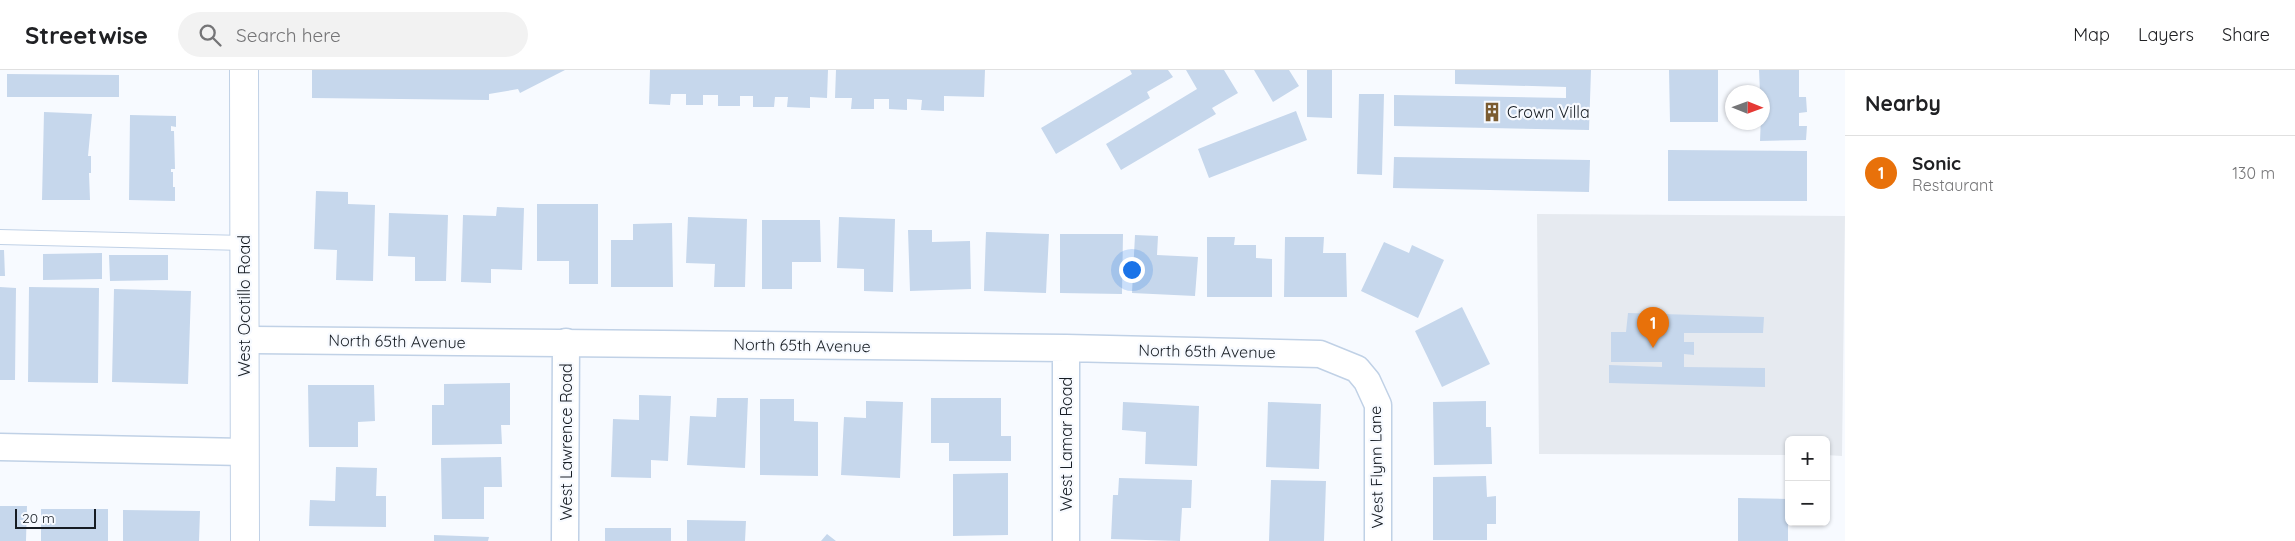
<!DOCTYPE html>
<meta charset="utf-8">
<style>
body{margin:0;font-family:Quicksand,sans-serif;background:#f2f2f2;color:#202124}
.controls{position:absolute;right:15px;bottom:15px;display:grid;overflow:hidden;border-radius:8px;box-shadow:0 1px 4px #0004}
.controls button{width:45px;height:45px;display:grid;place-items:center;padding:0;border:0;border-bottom:1px solid #e0e0e0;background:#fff;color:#202124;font:25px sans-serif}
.compass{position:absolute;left:1725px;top:15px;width:45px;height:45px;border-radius:50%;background:#fff;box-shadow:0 1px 4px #0004;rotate:91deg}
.scale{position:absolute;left:15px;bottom:12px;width:81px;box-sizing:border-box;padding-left:5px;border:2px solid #161c23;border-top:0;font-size:14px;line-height:18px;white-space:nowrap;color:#161c23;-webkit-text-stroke:4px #f7faff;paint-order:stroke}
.you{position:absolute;left:1131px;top:199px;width:18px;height:18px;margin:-12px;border:4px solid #fff;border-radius:50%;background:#1a73e8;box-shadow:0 0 0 8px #1a73e833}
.badge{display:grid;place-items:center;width:32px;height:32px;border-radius:50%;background:#7b5c31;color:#fff;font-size:16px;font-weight:700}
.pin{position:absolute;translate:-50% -41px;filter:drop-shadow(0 1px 2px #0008)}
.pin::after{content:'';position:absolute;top:26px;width:18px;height:15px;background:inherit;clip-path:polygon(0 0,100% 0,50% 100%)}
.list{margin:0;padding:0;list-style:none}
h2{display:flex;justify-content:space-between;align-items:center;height:65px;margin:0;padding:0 20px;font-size:21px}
h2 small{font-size:16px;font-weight:400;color:#757577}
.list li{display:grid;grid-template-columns:32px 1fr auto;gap:15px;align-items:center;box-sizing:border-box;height:75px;padding:0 20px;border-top:1px solid #e0e0e0}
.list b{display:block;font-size:19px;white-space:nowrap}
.list p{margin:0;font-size:16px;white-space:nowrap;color:#757577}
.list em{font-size:16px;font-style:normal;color:#757577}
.icon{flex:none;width:28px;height:28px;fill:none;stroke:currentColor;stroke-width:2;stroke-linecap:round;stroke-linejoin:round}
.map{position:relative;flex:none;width:1845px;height:471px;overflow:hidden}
header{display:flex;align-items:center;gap:30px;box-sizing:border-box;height:70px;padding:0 25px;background:#fff;border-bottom:1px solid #e0e0e0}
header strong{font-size:24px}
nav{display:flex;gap:28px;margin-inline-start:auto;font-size:18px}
.search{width:350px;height:45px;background:#f2f2f2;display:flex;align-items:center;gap:12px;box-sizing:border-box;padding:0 18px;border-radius:28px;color:#757577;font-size:19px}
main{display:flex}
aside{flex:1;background:#fff}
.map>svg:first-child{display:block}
.built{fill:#e6eaf0}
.building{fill:#c6d7ec}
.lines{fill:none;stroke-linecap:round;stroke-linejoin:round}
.lane-casing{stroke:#c0d1e6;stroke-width:16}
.street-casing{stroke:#c0d1e6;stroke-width:29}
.secondary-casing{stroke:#c0d1e6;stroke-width:30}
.lane{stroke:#fff;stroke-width:14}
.street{stroke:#fff;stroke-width:26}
.secondary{stroke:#fff;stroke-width:28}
.labels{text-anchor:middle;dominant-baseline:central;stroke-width:4.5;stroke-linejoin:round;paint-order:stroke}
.poi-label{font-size:16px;fill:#161c23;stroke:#f7faff;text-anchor:start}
.street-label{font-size:16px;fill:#161c23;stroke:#f7faff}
</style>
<header>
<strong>Streetwise</strong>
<div class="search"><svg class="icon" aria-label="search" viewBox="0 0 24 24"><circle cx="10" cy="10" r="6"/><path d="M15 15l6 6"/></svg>Search here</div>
<nav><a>Map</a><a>Layers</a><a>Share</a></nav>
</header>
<main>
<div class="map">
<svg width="1845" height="471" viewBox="0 0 1845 471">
<rect width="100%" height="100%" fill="#f7faff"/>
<path class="built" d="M1537,144L1845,146L1842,386L1826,385V370H1789V385L1539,384Z"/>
<path class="building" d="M312,0H565L520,23L518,19L489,24V30L312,28Z
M650,0H828L827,28L810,27V38L787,37L788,27H775L774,37H753V26H740V36H718V25H703V35H686V24H671L670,35L649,34Z
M836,0H985L984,27L944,26V41L921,40L922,30L907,29V40L889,39V29H874V39H851L852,28H835Z
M1130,0H1168L1173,7L1147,22L1150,28L1056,84L1041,58L1132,4Z
M1186,0H1224L1238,23L1212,38L1216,44L1121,100L1106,74L1197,19Z
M1254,0H1289L1299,16L1273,32Z
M1307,0H1332V48L1307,47Z
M1455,0H1591L1589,60L1394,56V25L1566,28V17L1455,14Z
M1669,0H1718V52H1670Z
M1759,0H1799V27H1806L1807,42L1799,43V56H1807L1806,70L1760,71L1762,22H1760Z
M7,4L119,5V27H7Z
M1359,24H1384L1382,105L1357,104Z
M1296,41L1307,70L1209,108L1198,79Z
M44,42L92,44L88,86H91V103H89L90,130H42Z
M130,45L176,46V57L171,56V61H174L175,99H171V102H173V117H175V131L129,130Z
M1668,80L1807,81V131H1668Z
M1394,87L1590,90L1589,122L1393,118Z
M316,121L348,122V134L375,135L373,211L336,210L337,180L314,179Z
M537,134H598V214H569V191H537Z
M497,137L524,138L522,200L491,199V213L461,212L463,145L496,146Z
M389,143L448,145L446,211H415V187L388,186Z
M688,147L747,149L745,217H714L715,194L686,193Z
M839,147L895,149L893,222L864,221V199L837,198Z
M762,150H820L821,192H792V219H762Z
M672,153L673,217H611V170H633V154Z
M908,160H932V172L970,171L971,219L910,221Z
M986,162L1049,164L1046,223L984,221Z
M1060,164H1123L1122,224L1060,223Z
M1135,165L1158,166L1157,185L1198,187L1195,226L1132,223Z
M1207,167H1235L1234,175H1256V188L1272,189V227H1207Z
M1285,167H1324L1323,183H1346L1347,227H1284Z
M1384,172L1409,183L1412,175L1444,190L1418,248L1361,221Z
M0,180H4L5,206H0Z
M102,183V209L43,210V184Z
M109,185H168V210L110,211Z
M0,217L16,218L15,310H0Z
M29,217L99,218L98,313L28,312Z
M114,219L191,221L188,314L112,312Z
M1462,237L1490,294L1442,317L1415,261Z
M1628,243L1764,247L1763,263H1684V272H1694V285L1684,284V297L1765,298V317L1609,313V295L1662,297V292H1611V262H1626Z
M510,313V355H501L502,374L432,375V335H444V314Z
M308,315H374L375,351L358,352V377H309Z
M639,325L671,326L668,391L651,390V408L611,407L613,349L639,350Z
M717,328H748L745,398L687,395L690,346L716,347Z
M931,328H1001V366H1011V391H949V373H931Z
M760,329H794V351L818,352V406L760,405Z
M866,331L903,332L900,408L841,405L844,347L866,348Z
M1486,331V357H1491L1492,394L1434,395L1433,332Z
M1123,332L1199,336L1197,396L1145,394L1146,362L1122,360Z
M1268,332L1321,334L1319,399L1266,397Z
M501,387L502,417H484V449H442L441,388Z
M336,397L377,398L376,426H386V457L309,456L310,430L335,431Z
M1008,403V465L953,466V404Z
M1486,406L1487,427L1496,426V454H1487V470H1433V407Z
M1119,408L1192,410L1191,438H1182L1180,471L1111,469L1113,425H1118Z
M1271,410L1326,411L1324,471H1269Z
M1738,428L1788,429V471H1738Z
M0,436H27L26,471H0Z
M41,439H108V471H41Z
M123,440L200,441L199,471H123Z
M687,450L746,451L745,471H687Z
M605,458H671V471H605Z
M827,464L836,471H821Z
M434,465L489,467L488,471H434Z"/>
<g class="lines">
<defs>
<path id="lane" d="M0,167L244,173"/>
<path id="street" d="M245,270L1066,278L1320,284L1357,299L1367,311L1378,335V471
M1066,278V471
M0,377L244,382
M565,471L566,272"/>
<path id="secondary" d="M244,0L245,471"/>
</defs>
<use href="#lane" class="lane-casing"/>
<use href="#street" class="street-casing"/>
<use href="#secondary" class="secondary-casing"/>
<use href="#lane" class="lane"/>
<use href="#street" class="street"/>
<use href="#secondary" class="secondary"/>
</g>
<defs>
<symbol id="building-bare" viewBox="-9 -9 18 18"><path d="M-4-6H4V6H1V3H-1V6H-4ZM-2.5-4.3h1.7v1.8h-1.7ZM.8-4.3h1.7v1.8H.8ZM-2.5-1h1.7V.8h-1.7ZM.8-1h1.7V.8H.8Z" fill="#7b5c31" stroke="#f7faff" stroke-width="2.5" paint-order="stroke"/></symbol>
</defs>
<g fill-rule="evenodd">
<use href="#building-bare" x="1478" y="28" width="28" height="28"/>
</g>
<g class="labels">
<g class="poi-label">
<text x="1507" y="42">Crown Villa</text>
</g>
<g class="street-label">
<text transform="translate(244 236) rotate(-90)">West Ocotillo Road</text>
<text transform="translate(397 271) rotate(1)">North 65th Avenue</text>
<text transform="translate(802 275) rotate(1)">North 65th Avenue</text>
<text transform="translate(1207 281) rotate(1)">North 65th Avenue</text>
<text transform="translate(566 372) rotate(-90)">West Lawrence Road</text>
<text transform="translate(1066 374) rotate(-90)">West Lamar Road</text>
<text transform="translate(1376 397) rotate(-91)">West Flynn Lane</text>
</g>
</g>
</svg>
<div class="controls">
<button>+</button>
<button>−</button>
</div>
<svg class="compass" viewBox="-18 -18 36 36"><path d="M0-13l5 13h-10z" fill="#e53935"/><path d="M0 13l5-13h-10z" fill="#757577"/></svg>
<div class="scale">20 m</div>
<div class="you"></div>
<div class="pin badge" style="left:1653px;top:278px;background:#e8710a">1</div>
</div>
<aside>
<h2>Nearby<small></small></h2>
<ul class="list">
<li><span class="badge" style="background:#e8710a">1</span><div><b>Sonic</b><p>Restaurant</p></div><em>130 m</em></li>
</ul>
</aside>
</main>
